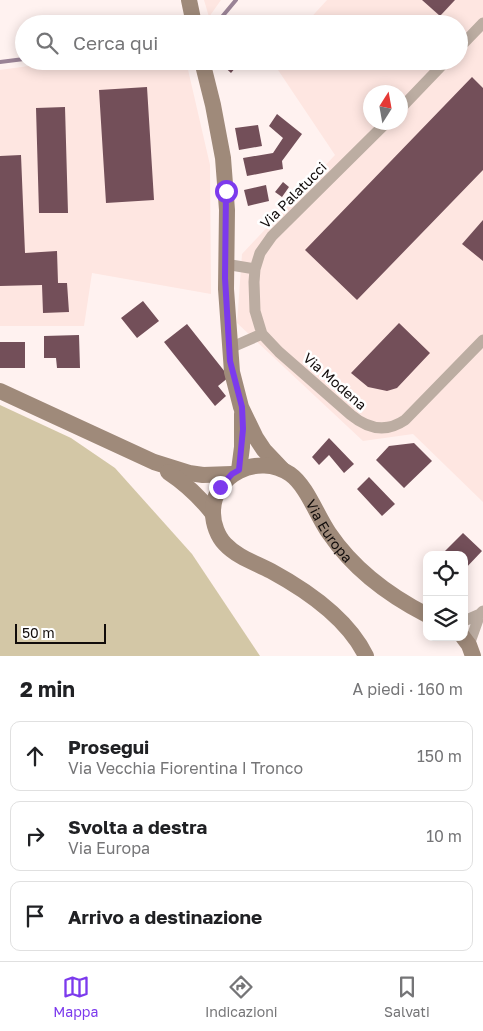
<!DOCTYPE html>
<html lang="it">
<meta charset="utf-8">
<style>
body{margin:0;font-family:"Golos Text",sans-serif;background:#f6f6f6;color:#202124}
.controls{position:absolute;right:15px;bottom:15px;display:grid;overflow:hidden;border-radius:10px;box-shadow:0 2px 12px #0003}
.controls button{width:45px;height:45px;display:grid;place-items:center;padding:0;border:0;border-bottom:1px solid #e0e0e0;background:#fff;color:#202124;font:25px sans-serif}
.compass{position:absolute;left:363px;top:85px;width:45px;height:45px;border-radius:50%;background:#fff;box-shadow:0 2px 12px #0003;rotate:11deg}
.scale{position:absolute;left:15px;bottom:12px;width:91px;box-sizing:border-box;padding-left:5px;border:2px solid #110c0b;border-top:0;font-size:14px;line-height:18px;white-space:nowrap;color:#110c0b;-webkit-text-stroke:4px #fff;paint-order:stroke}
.stop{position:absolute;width:15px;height:15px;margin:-11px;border:4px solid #7c3aed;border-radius:50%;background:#fff}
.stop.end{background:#7c3aed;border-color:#fff;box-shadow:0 1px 5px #0008}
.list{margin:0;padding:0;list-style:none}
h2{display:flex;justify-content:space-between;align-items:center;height:65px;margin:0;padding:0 20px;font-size:21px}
h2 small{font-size:16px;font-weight:400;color:#757577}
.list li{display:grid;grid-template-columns:32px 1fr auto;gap:15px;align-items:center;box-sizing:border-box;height:70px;margin:0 10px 10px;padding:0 10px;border:1px solid #e0e0e0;border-radius:10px}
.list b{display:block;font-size:19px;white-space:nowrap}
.list p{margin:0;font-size:16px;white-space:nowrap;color:#757577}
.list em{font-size:16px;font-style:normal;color:#757577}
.icon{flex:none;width:28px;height:28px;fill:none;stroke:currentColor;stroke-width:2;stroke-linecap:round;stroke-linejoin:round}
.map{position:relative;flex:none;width:483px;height:656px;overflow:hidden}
.search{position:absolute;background:#fff;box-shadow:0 2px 12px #0003;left:15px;right:15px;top:15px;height:55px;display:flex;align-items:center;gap:12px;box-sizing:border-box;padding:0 18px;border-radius:28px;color:#757577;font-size:19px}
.sheet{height:305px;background:#fff}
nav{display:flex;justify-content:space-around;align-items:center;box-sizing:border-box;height:70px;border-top:1px solid #e0e0e0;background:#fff;font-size:14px;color:#757577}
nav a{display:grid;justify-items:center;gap:2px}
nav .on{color:#7c3aed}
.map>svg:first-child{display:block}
.built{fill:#fee6e1;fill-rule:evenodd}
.green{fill:#d3c7a6}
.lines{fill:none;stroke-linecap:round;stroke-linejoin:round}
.stream{stroke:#9a8396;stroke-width:4}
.building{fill:#734f59}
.street{stroke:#bcada2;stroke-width:11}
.secondary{stroke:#9f8a7a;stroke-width:16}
.route{stroke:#7c3aed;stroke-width:6}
.labels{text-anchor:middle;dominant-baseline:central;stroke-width:5;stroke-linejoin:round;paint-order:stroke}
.street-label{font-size:14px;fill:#110c0b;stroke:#fff}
</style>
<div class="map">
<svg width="483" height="656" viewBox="0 0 483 656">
<rect width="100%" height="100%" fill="#fff2f0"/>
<path class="built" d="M204,0H221L209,17Z
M327,0H483V502L413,434L363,441L237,323L242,254L335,155L272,61H459V24H305ZM370,92H400V122H370Z
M64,61H186L210,165L211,294L92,273L84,326H0V70Z"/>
<path class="green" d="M0,405L71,438L115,468L192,554L260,656H0Z"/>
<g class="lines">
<path class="stream" d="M216,24L236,0
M0,62L24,59"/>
</g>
<path class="building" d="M422,0H455L440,16Z
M218,61H241L231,73Z
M472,77L483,88V170L357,300L305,250Z
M147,87L154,200L106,203L99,90Z
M65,107L68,213H39L36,108Z
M277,114L302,134L282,161L283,169L247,176L243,158L273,153L283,138L269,126Z
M258,125L262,146L239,150L235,128Z
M21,155L25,253L57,251L58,283H67L69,312L43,313L42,285L0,286V156Z
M283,182L289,187L282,197L275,192Z
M266,185L269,201L248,206L244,190Z
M483,220V261L462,244Z
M143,301L159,321L137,338L121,318Z
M399,323L430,353L397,388L387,391L368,387L351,373Z
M187,324L229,377L218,386L226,396L215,406L164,342Z
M79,335L80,368H57L56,358H44V336Z
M0,342H25V368H0Z
M329,438L354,464L344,473L329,455L319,465L312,457Z
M414,443L432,461L404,488L376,460L389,446Z
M369,477L395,504L382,516L357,489Z
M463,533L482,551L464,570V555H449L445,551Z"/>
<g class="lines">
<path class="street" d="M459,48L483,23
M400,109L446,61
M387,122L272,236L260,253L255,269L254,282L255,311L262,334L279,352L351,415C368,429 386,433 405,420L483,340
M225,264L255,269
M230,348L262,334
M464,621L480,614
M469,645L480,614L483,611"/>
<g class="secondary">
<path d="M189,0L194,24"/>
<path d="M202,61L213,105L223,158L227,210L226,289L232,372L241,407L256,438L264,450L282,469"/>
<path d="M0,391L154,462L189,473L203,475L232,474"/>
<path d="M239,470L242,447V414"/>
<path d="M168,472C186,484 200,497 213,514"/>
<path d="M463,637L469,645L473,656"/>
<path id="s1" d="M366,656C348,619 306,590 271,571C256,563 237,557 225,544C218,537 213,524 213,513C212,475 258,452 290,474C307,486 317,516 329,533C354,570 388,595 427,615"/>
</g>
</g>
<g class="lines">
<path class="route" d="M220,487L232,474L239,470L243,429L242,407L230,361L225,278L226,191"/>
</g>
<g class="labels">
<g class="street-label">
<text transform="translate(293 195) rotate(-45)">Via Palatucci</text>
<text transform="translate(335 381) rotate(41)">Via Modena</text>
<text stroke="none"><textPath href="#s1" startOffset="392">Via Europa</textPath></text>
</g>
</g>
</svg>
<div class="controls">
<button><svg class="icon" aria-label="locate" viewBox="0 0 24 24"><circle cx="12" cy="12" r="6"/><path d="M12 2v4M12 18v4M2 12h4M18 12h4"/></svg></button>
<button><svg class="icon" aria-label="layers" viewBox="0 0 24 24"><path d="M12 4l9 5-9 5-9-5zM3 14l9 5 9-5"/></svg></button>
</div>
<svg class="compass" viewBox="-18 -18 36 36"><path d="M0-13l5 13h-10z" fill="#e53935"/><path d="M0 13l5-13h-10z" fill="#757577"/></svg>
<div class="scale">50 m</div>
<div class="stop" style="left:226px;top:191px"></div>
<div class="stop end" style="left:220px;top:487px"></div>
<div class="search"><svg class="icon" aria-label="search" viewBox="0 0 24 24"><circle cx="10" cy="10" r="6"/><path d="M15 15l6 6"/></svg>Cerca qui</div>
</div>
<section class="sheet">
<h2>2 min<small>A piedi · 160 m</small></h2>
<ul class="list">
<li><svg class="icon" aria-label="ahead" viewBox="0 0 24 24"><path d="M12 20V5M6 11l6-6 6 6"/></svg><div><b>Prosegui</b><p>Via Vecchia Fiorentina I Tronco</p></div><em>150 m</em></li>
<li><svg class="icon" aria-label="right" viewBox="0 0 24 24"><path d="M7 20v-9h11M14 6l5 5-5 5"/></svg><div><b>Svolta a destra</b><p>Via Europa</p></div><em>10 m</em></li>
<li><svg class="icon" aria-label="arrive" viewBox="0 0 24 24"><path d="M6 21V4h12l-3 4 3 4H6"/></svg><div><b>Arrivo a destinazione</b></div></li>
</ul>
</section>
<nav>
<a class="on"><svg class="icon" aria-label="map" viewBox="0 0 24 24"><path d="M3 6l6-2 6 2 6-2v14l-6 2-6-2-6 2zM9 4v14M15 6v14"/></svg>Mappa</a>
<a><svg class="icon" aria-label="directions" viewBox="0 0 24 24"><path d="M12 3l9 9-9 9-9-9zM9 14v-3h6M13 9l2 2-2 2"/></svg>Indicazioni</a>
<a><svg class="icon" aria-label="saved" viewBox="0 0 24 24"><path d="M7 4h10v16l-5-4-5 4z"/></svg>Salvati</a>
</nav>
